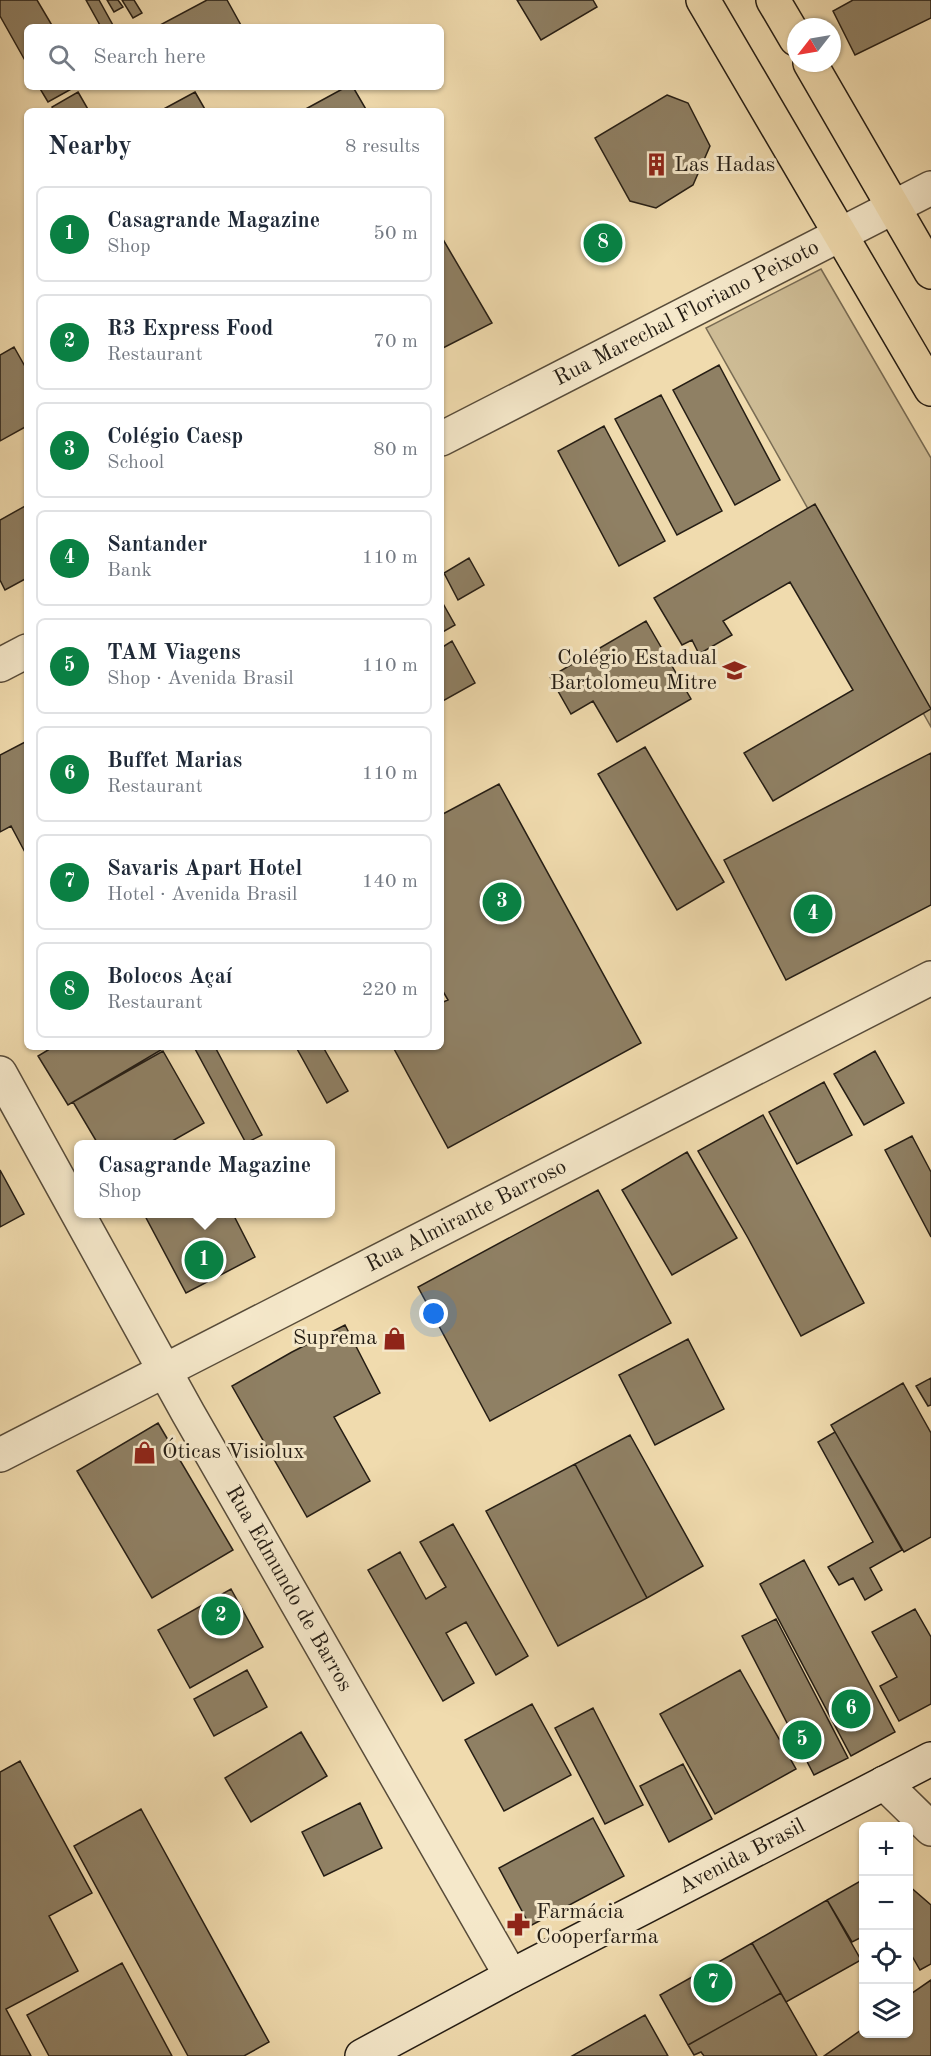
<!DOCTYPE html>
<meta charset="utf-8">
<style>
body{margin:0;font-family:"Old Standard TT",serif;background:#f6f6f7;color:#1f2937}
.controls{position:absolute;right:18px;bottom:18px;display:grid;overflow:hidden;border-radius:9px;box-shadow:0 2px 4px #0004}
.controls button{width:54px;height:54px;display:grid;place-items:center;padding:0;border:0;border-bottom:2px solid #e0e1e3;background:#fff;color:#1f2937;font:30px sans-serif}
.compass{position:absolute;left:787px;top:18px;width:54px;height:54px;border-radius:50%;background:#fff;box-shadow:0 2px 4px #0004;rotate:239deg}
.you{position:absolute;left:434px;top:1314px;width:21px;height:21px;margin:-15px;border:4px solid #fff;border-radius:50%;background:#1a73e8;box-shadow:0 0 0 9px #1a73e833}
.badge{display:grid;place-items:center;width:39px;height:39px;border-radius:50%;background:#0b8043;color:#fff;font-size:20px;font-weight:700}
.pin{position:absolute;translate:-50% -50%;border:3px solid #fff;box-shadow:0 2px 6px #0006}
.popup{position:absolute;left:74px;top:1140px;width:261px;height:78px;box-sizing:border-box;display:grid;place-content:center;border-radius:9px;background:#fff;filter:drop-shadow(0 2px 4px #0005);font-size:20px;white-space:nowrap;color:#747a83}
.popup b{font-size:22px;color:#1f2937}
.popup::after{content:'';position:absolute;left:50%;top:100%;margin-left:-12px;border:12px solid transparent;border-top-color:#fff}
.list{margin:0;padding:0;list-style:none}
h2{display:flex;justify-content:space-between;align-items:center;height:78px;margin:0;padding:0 24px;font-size:26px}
h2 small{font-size:20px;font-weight:400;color:#747a83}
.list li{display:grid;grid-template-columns:39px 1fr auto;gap:18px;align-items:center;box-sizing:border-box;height:96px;margin:0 12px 12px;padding:0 12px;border:2px solid #e0e1e3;border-radius:9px}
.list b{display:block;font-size:22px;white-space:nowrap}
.list p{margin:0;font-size:20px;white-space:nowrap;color:#747a83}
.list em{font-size:20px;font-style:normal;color:#747a83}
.icon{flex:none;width:33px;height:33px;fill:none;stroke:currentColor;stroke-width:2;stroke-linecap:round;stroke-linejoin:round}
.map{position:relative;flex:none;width:931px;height:2056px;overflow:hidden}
.search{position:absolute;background:#fff;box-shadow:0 2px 4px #0004;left:24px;top:24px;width:420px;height:66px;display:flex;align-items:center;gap:15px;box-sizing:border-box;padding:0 21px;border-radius:9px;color:#747a83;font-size:22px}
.panel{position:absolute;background:#fff;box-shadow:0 2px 4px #0004;left:24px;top:108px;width:420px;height:942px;border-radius:9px}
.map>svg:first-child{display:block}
.green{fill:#cdbb94;stroke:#796c54;stroke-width:1.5}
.building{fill:#8f8064;stroke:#251d14;stroke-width:1.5}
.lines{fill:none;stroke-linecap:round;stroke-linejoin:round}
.street-casing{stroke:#584c3a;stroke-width:36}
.secondary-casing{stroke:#251d14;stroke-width:36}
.primary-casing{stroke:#251d14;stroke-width:36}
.street{stroke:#f5e8ca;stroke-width:33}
.secondary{stroke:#f5e8ca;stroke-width:33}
.primary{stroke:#f0dbae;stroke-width:33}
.labels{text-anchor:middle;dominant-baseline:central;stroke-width:6;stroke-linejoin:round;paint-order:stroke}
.poi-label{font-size:22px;fill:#251d14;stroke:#f5e8ca;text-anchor:start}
.street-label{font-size:22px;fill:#251d14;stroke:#f5e8ca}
</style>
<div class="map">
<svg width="931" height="2056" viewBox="0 0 931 2056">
<rect width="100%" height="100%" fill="#f0dbae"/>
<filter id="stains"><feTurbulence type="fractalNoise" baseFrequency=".00333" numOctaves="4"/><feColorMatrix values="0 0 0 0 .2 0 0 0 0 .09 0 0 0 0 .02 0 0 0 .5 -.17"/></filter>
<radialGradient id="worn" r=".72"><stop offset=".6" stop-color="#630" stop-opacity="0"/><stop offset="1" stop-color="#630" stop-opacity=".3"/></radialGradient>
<path class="green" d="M821,269L931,458V727L706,328Z"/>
<path class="building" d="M0,0H37L53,27H27V64L0,16Z
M86,0H99L114,27H101Z
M107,0H118L123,7L114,12Z
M122,0H134L142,13L133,18Z
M207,0H227L242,27H161L160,25Z
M517,0H593L597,7L541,40Z
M853,0H931V18L855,55L833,11Z
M39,87H75L48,102Z
M346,87H353L367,111H302Z
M78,92L89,111H54L52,107Z
M195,92L206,111H160Z
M667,95L688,103L710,146L693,185L656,208L630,201L595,138Z
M441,236L492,323L441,349Z
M14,347L27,370V426L0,441V355Z
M719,365L780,480L735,505L673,390Z
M661,395L722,511L677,535L615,419Z
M604,426L665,541L619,566L558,451Z
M815,504L931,709L773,801L744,753L853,690L790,582L723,621L732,635L699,654L692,640L682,645L654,598Z
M27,505V578L5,590L0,580V520Z
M469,558L484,585L458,600L444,573Z
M441,600L455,625L441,633Z
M646,621L691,699L617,742L593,701L571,714L550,677Z
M452,641L475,683L441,702V648Z
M27,741V856L11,826L0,832V755Z
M645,747L724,882L677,910L598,774Z
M931,753V905L786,980L724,860Z
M499,784L641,1043L448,1148L393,1047H441V1003L448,1000L441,988V815Z
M53,1047H166L68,1105L38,1056Z
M194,1047H215L262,1135L246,1143Z
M296,1047H323L348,1091L327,1103Z
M163,1051L204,1123L167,1144H98L73,1102Z
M875,1051L904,1103L864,1125L834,1074Z
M824,1082L852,1135L797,1164L769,1112Z
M763,1115L864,1303L801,1336L748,1238L698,1151Z
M912,1136L931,1172V1237L885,1150Z
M687,1152L737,1238L672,1275L622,1190Z
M0,1170L24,1214L0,1227Z
M598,1190L671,1323L490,1421L418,1287Z
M144,1214H233L255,1257L186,1293Z
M345,1325L380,1393L334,1417L370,1481L307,1517L232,1386L292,1352Z
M688,1339L724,1409L655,1445L619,1375Z
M931,1378V1405L928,1406L916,1386Z
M903,1383L931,1433V1537L904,1552L831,1425Z
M158,1423L233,1550L152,1598L77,1471Z
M835,1432L902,1550L870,1568L882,1590L865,1600L853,1578L839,1585L828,1567L873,1542L818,1442Z
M630,1435L703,1566L647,1598L575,1464Z
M575,1464L647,1598L558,1646L486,1511Z
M453,1524L528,1656L496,1675L466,1622L446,1633L474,1683L443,1701L368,1570L400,1552L426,1599L446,1587L420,1542Z
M804,1560L895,1732L851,1756L760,1584Z
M231,1589L263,1647L190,1688L158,1630Z
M915,1609L931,1637V1704L899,1721L880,1686L897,1677L872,1632Z
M776,1619L848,1758L814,1775L742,1636Z
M247,1670L267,1707L214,1736L194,1699Z
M740,1670L796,1769L715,1814L660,1714Z
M532,1704L571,1775L504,1811L465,1740Z
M593,1708L643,1805L605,1824L555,1728Z
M301,1732L327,1776L251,1822L225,1778Z
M20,1761L92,1893L49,1916L78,1971L6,2009L31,2056H0V1772Z
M683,1764L712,1819L669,1842L640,1786Z
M360,1803L382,1848L324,1876L302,1832Z
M141,1809L269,2042L244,2056H188L74,1846Z
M593,1818L624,1876L530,1926L499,1868Z
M864,1879V1936L852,1942L827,1900Z
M908,1885L931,1905V1964L920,1970L908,1949Z
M827,1900L861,1960L786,2002L752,1943Z
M752,1943L781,1993L688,2045L660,1995Z
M122,1963L172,2056H49L27,2015Z
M931,1980V2056H824L864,2028V2034H908V1996Z
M781,1993L817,2056H704L701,2052L694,2055L688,2045Z
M645,2015L668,2056H572Z"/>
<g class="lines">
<defs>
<g id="street">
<path id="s1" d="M441,439L931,188"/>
<path d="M0,665L27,651"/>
<path id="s2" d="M0,1073L188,1413L511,1976"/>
<path id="s3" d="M0,1455L931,978"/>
<path d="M884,1783L931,1829"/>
</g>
<g id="secondary">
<path id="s4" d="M362,2056L511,1976L931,1759"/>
</g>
<path id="primary" d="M703,0L931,389
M773,0L796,39
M810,63L931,272"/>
</defs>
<use href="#street" class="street-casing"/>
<use href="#secondary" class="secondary-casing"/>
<use href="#primary" class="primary-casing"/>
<use href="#street" class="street"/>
<use href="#secondary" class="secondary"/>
<use href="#primary" class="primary"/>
</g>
<defs>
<symbol id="building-bare" viewBox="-9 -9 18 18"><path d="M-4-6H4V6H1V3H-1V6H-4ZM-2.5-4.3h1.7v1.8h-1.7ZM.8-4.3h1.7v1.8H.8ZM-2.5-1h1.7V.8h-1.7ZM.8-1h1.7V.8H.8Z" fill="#8f2418" stroke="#f5e8ca" stroke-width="2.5" paint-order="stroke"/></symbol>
<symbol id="school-bare" viewBox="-9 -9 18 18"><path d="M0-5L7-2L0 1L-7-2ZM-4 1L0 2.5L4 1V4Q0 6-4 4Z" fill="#8f2418" stroke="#f5e8ca" stroke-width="2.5" paint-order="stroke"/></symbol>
<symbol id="shop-bare" viewBox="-9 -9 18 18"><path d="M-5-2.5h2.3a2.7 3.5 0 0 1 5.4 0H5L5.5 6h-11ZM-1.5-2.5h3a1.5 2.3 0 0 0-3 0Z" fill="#8f2418" stroke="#f5e8ca" stroke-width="2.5" paint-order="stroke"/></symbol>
<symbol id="pharmacy-bare" viewBox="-9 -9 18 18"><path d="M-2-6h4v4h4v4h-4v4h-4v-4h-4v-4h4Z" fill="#8f2418" stroke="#f5e8ca" stroke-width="2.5" paint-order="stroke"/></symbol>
</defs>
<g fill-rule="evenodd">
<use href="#building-bare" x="640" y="148" width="33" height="33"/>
<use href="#school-bare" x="718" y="654" width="33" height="33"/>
<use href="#shop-bare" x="378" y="1322" width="33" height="33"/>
<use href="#shop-bare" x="128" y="1436" width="33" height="33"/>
<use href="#pharmacy-bare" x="502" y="1908" width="33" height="33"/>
</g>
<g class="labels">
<g class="poi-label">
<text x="674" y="165">Las Hadas</text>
<text x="717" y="658" text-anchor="end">Colégio Estadual<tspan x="717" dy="25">Bartolomeu Mitre</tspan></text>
<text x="377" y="1338" text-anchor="end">Suprema</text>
<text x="162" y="1452">Óticas Visiolux</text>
<text x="536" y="1912">Farmácia<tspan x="536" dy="25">Cooperfarma</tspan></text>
</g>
<g class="street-label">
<text stroke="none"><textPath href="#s1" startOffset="276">Rua Marechal Floriano Peixoto</textPath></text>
<text stroke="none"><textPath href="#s3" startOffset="524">Rua Almirante Barroso</textPath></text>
<text stroke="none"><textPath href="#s2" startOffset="591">Rua Edmundo de Barros</textPath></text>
<text stroke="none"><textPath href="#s4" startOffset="429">Avenida Brasil</textPath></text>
</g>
</g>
<rect width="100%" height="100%" filter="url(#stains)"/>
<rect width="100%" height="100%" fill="url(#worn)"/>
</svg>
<div class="controls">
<button>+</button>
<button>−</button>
<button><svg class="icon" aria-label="locate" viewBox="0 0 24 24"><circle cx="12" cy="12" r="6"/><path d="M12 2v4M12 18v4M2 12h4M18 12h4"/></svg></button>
<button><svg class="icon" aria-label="layers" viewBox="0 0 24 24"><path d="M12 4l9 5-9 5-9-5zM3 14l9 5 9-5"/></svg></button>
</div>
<svg class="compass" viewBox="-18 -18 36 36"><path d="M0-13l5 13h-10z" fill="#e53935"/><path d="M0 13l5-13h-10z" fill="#747a83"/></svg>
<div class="you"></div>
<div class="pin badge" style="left:204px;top:1260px">1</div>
<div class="popup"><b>Casagrande Magazine</b>Shop</div>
<div class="pin badge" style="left:221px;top:1616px">2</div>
<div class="pin badge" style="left:502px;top:902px">3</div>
<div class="pin badge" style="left:813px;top:914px">4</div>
<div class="pin badge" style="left:802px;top:1740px">5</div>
<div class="pin badge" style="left:851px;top:1709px">6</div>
<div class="pin badge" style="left:713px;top:1983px">7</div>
<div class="pin badge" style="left:603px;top:243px">8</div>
<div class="search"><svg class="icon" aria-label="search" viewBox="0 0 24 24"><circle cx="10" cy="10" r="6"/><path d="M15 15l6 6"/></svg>Search here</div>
<section class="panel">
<h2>Nearby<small>8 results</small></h2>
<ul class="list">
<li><span class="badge">1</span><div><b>Casagrande Magazine</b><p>Shop</p></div><em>50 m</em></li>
<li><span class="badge">2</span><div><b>R3 Express Food</b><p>Restaurant</p></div><em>70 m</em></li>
<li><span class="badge">3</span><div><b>Colégio Caesp</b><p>School</p></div><em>80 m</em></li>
<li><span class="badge">4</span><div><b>Santander</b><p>Bank</p></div><em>110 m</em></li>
<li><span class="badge">5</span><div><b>TAM Viagens</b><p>Shop · Avenida Brasil</p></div><em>110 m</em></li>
<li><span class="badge">6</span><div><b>Buffet Marias</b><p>Restaurant</p></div><em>110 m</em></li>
<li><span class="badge">7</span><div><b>Savaris Apart Hotel</b><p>Hotel · Avenida Brasil</p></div><em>140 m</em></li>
<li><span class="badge">8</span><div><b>Bolocos Açaí</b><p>Restaurant</p></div><em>220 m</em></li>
</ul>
</section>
</div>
